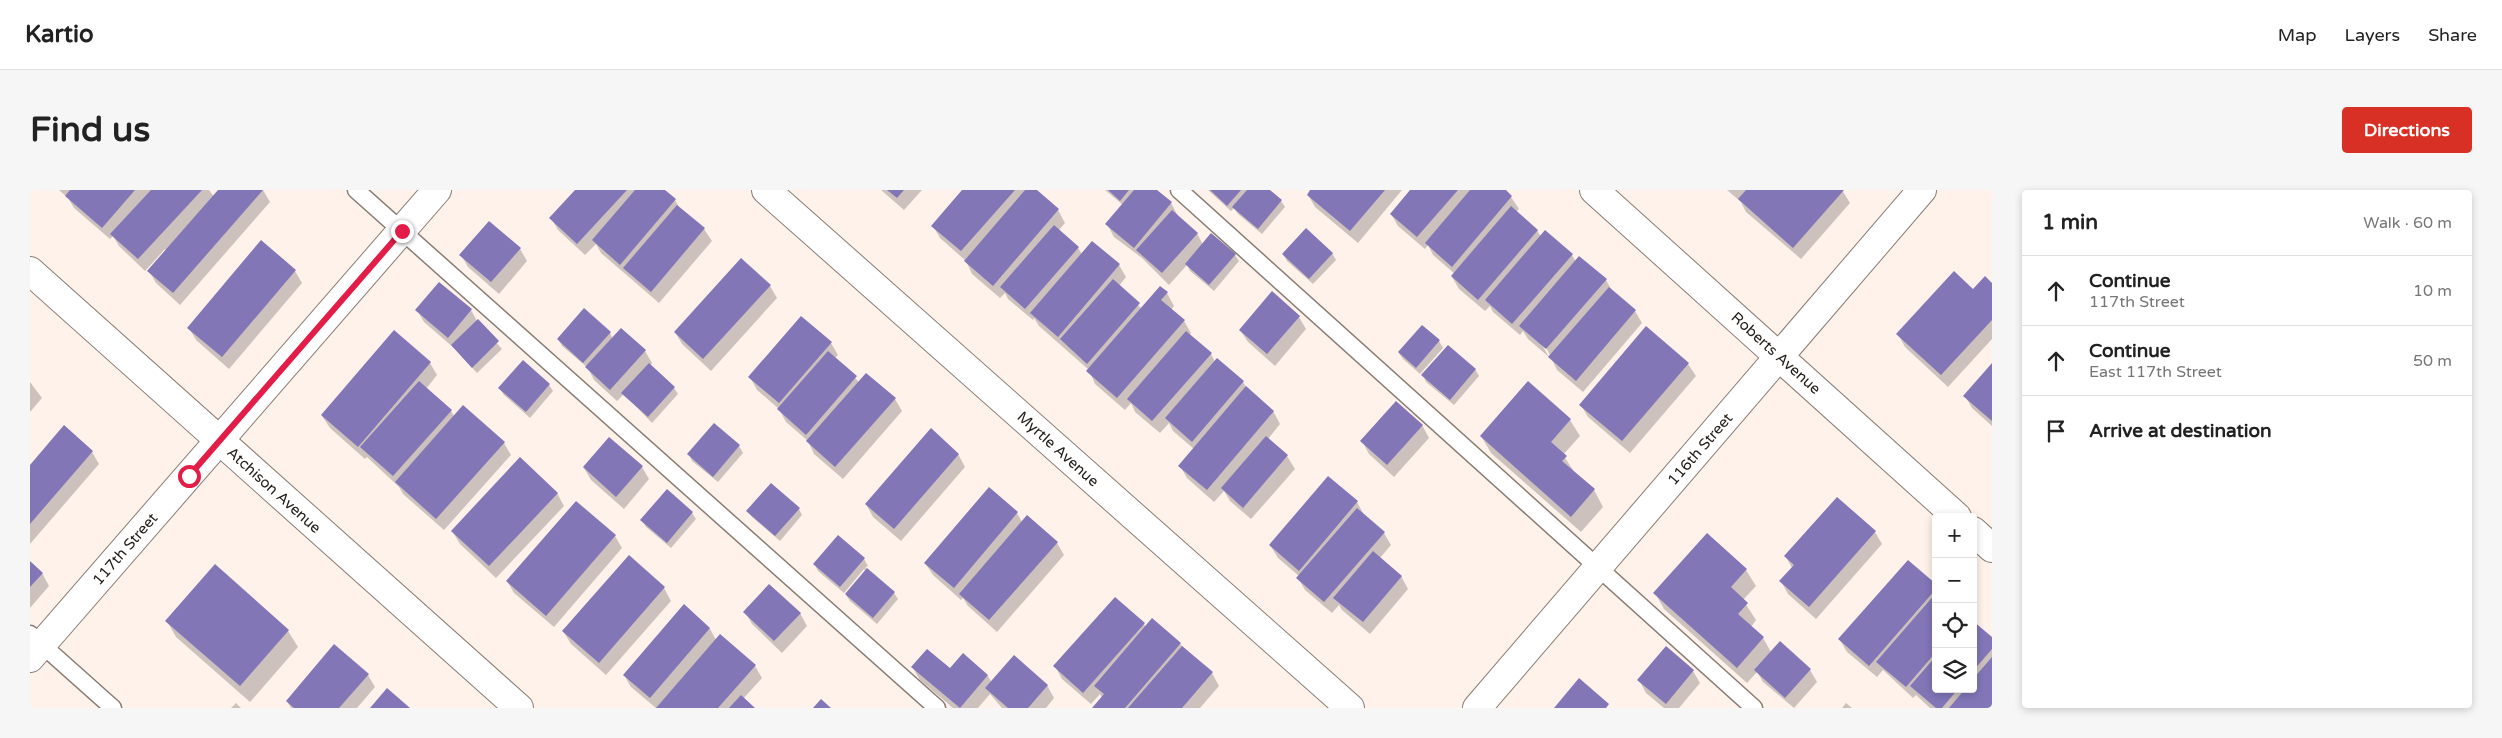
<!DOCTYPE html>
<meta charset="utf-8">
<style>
body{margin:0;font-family:"Varela Round",sans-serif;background:#f6f6f6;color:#222}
.controls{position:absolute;right:15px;bottom:15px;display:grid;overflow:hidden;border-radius:5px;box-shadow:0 2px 8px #0003}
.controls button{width:45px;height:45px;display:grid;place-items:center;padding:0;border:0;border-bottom:1px solid #e0e0e0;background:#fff;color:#222;font:25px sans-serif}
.stop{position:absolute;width:15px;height:15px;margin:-11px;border:4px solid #e11d48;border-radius:50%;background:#fff}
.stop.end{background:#e11d48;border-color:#fff;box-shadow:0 1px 5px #0008}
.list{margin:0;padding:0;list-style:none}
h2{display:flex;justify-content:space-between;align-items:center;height:65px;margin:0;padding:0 20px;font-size:21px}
h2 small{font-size:16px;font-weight:400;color:#767676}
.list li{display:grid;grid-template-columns:32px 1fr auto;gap:15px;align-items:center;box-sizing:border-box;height:70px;padding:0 20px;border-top:1px solid #e0e0e0}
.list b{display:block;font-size:19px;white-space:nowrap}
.list p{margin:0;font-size:16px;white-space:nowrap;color:#767676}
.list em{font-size:16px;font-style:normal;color:#767676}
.icon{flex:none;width:28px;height:28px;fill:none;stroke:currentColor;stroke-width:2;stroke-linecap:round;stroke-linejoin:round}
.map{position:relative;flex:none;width:1962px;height:518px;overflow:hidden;border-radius:5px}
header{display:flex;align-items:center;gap:30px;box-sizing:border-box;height:70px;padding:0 25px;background:#fff;border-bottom:1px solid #e0e0e0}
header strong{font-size:24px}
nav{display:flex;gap:28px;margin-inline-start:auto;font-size:18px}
.intro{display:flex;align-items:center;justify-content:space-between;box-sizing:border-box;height:120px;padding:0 30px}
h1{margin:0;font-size:35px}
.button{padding:12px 22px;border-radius:5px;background:#d93025;color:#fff;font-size:18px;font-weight:700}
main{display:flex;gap:30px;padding:0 30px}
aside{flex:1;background:#fff;border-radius:5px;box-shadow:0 2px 8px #0003}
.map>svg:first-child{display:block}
.shadow{fill:#0003}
.building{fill:#8276b7}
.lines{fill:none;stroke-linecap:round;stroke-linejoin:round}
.lane-casing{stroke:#897c73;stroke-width:19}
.street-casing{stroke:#897c73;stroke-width:30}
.secondary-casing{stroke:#897c73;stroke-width:30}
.lane{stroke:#fff;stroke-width:16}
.street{stroke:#fff;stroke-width:28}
.secondary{stroke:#fff;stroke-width:28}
.route{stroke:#e11d48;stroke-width:6}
.labels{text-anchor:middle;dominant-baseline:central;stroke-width:4.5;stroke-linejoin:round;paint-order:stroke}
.street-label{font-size:15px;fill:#201b17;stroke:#fff}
</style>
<header>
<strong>Kartio</strong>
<nav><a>Map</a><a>Layers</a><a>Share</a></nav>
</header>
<div class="intro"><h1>Find us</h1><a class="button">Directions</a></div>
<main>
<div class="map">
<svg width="1962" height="518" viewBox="0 0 1962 518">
<rect width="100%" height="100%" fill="#fff2eb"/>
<path class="shadow" d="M29,0H179L184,7L190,0H233L240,12L150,115L126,93L119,81L137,61L135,59L115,81L89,56L83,46L80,49L44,18L38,8Z
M547,0H633L645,10L650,19L674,39L682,51L629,113L571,63L566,54L555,65L528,40L521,28Z
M851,0H892L874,20Z
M934,0H1005L1028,20L1035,33L1029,40L1048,58L1052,64L1089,75L1096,87L1089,96L1112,119L1131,98L1137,103L1144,116L1141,120L1154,131L1161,143L1159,145L1181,164L1185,172L1213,192L1218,200L1243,221L1250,234L1238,249L1257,266L1265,279L1221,329L1200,311L1194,301L1184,312L1157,288L1150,276L1164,259L1143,241L1139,233L1130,243L1105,222L1101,213L1095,220L1065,194L1059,180L1009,136L1004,128L1003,130L978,109L975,103L970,108L942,84L936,71L910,48L903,36Z
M1075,0H1125L1141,13L1148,26L1167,43L1173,55L1205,65L1209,71L1184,101L1160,81L1157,75L1139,95L1112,68L1084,47L1077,34L1093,15Z
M1178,0H1238L1251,11L1255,17L1232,44L1208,24L1204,18L1201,21Z
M1282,0H1372L1328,53L1285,17L1278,5Z
M1382,0H1474L1481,7L1489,19L1486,22L1507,40L1511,47L1542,65L1546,72L1576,90L1582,101L1605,121L1612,133L1553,202L1527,180L1514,153L1512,155L1519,167L1498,149L1493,141L1490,145L1463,122L1460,116L1455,121L1429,99L1422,87L1425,84L1403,65L1398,55L1395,59L1368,36L1361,24Z
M1697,0H1812L1820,13L1771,69L1716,22L1711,12Z
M459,32L490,59L497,71L469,104L438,77L431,65Z
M1302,63L1306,70L1283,94L1257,71L1253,64Z
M265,81L272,93L199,179L166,150L159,138Z
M1962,95V149L1918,197L1875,157L1868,144L1943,101Z
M740,96L747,108L681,181L652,154L645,142Z
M387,120H441L447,131L472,159L447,183L424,158L394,132Z
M1269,127L1276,139L1245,176L1218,152L1210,140Z
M1392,136L1409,151L1413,158L1390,184L1373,169L1369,163Z
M1617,138L1658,174L1666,186L1600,263L1558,227L1551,215Z
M591,140L615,161L622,173L620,176L644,198L648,204L622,233L594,204L587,211L564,190L558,178L532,156L528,149L580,143L583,149Z
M801,153L808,165L805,168L829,192L865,209L872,221L813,289L784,264L778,251L756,232L749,219L727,200L720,187Z
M400,173L407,185L396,199L421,221L424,226L474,253L481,265L414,340L373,304L369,297L337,267L335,269L300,238L292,226Z
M1962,175V236L1942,218L1935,206Z
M1445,179L1449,186L1424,215L1396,192L1393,185Z
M0,192L12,208L0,222Z
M519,195L523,201L500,228L474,205L470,199Z
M1540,230L1550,246L1533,265L1545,283L1564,300L1573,317L1551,342L1461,263L1451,246Z
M1392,235L1399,248L1364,287L1339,264L1332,251Z
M579,249L612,277L619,289L594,319L561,290L554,278Z
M709,256L713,263L688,292L662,271L659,264Z
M62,262L69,274L0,354V277Z
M928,264L935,277L871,351L843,327L836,314Z
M1298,287L1327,312L1334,325L1354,343L1361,355L1350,368L1371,386L1378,399L1340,444L1312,420L1309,415L1302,423L1275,400L1268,388L1269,386L1248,368L1240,355Z
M527,303L534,316L466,388L430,354L422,341Z
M769,319L772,325L750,351L722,327L718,321Z
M662,323L666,329L641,358L616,337L612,330Z
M987,323L992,332L1027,353L1034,365L967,442L938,416L933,408L931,410L903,385L895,373Z
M1845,342L1852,354L1786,429L1758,404L1751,391L1762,378L1756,367Z
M585,346L592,358L524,437L484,403L477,391Z
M599,367L634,398L641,411L576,485L541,454L533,441Z
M834,369L838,376L835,378L864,403L868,409L847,434L820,411L816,405L836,381L834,379L814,403L788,381L785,375Z
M0,373L12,383L19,396L0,418Z
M1716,380L1726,396L1713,410L1726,430L1721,437L1733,448L1741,462L1780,480L1787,492L1764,518L1733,492L1727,482L1717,493L1634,419L1625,403Z
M1906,395V499H1943V433L1962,448V518H1900L1886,505L1883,508L1853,480L1847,487L1817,462L1810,450Z
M654,416L680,439L686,450L725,476L732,488L713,509L723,518H626L601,497L594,485Z
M715,422L770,423L777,436L752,463L722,434Z
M137,431L258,441L268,457L220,512L146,447Z
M1114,434L1116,437L1150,454L1182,483L1189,496L1170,518H1064L1072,508L1070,504L1061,514L1032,489L1025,476Z
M883,478L958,486L962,493L1017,495L1024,508L1016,518H972L960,504L948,518H923L890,490Z
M1663,481L1670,493L1649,518H1634L1616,503L1609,490Z
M338,485L345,497L327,518H261L257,511Z
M206,513L211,518H201Z
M1816,513L1822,518H1812Z"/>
<path class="building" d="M40,0H105L72,38L35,6Z
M121,0H172L108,69L80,44Z
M188,0H233L143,103L117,81Z
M545,0H597L547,54L519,28Z
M605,0H635L646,9L590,75L562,50Z
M857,0H874L867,8Z
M932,0H985L931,61L901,36Z
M995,0H1007L1029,19L963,96L934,71Z
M1078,0H1099L1090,11Z
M1104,0H1127L1142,12L1104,58L1075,34Z
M1180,0H1211L1197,16Z
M1217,0H1240L1252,10L1228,39L1202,17Z
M1280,0H1355L1320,41L1277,5Z
M1380,0H1428L1387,47L1360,24Z
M1440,0H1476L1482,6L1422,77L1395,53Z
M1716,0H1814L1763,58L1708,9Z
M647,15L675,38L621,102L593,78Z
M1481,16L1508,40L1448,110L1421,86Z
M1142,20L1168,43L1132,83L1106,60Z
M459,31L491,58L461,92L429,65Z
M1024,35L1049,57L995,119L970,97Z
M1276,38L1303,63L1279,89L1252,64Z
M1515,40L1543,64L1482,134L1455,110Z
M1181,43L1206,64L1179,95L1155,74Z
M231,50L266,80L192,167L157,138Z
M1062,51L1090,74L1028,147L1000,123Z
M1549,66L1577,89L1516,159L1489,136Z
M711,68L741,95L673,169L644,142Z
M1924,81L1943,99L1955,86L1962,93V130L1911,185L1866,144Z
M1083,89L1110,113L1057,174L1030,149Z
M409,92L442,119L418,148L385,120Z
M1130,96L1138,102L1131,110L1155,130L1087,208L1056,181Z
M1579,97L1606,120L1546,191L1518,167Z
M1242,101L1270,126L1237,164L1209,140Z
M554,118L581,142L553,173L527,149Z
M771,126L802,152L749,213L718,187Z
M448,129L469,151L442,178L421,155Z
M1392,135L1410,150L1386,178L1368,162Z
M1616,136L1659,173L1592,251L1549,215Z
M591,138L616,160L580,200L555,177Z
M364,140L401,172L328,257L291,225Z
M1156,141L1182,163L1122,231L1097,209Z
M1418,155L1446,179L1420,210L1391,185Z
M798,161L827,186L776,245L747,219Z
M1187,168L1214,191L1162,252L1135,228Z
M493,170L520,194L496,222L468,198Z
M619,173L645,197L618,227L591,203Z
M1962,173V231L1933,206Z
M836,183L866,208L805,277L776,251Z
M389,191L422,220L363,286L330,257Z
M1498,191L1541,229L1521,252L1537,266L1532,271L1565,299L1541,327L1450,246Z
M1216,196L1244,221L1177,300L1148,276Z
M1366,211L1393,235L1357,275L1330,251Z
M433,215L475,252L406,329L365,292Z
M684,233L710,255L683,287L657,264Z
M34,235L63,261L0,334V275Z
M901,238L929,264L864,339L835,314Z
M1236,246L1258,265L1213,318L1191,298Z
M579,247L613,276L586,307L553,277Z
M490,267L528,303L459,376L421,341Z
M1298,286L1328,311L1269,381L1239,355Z
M741,293L770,318L745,346L716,321Z
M959,297L988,322L924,398L894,373Z
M637,299L663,322L637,353L610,330Z
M1807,307L1846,341L1779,417L1749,391L1764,375L1754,366Z
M546,311L586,345L516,426L476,391Z
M1327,318L1355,342L1294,412L1266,388Z
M997,325L1028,352L959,430L929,404Z
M1677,343L1717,379L1701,397L1718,413L1708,424L1734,447L1707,478L1623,403Z
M808,345L835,368L810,397L783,374Z
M1343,361L1372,386L1333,432L1303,408Z
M599,365L635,397L569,473L532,441Z
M1878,370L1906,394V399L1839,476L1808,449Z
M0,371L13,383L0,397Z
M185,374L259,440L210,496L135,431Z
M837,378L865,402L843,428L815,404Z
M739,394L771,423L744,451L713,422Z
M1906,403V462L1876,497L1846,472Z
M1085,407L1115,433L1053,503L1023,476Z
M654,414L680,438L620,508L593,485Z
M1122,428L1151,453L1095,518H1062L1074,504L1064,496Z
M1943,431L1962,447V459L1943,481Z
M690,444L726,475L688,518H626Z
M1750,451L1781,479L1755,508L1724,480Z
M304,454L339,484L309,518H264L256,511Z
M1152,456L1183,482L1152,518H1098Z
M1636,456L1664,480L1636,514L1607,490Z
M897,459L920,478L933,463L958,485L930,518L881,477Z
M984,465L1018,495L998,518H978L955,498Z
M1906,466V499H1928L1912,518H1906L1880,496Z
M1962,467V518H1919L1935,499H1943V489Z
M1549,488L1579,514L1576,518H1524Z
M357,498L380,518H340Z
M711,505L725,518H699Z
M791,509L801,518H783Z"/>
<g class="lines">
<defs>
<path id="lane" d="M326,0L907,518
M1149,0L1724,518
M0,444L83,518"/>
<path id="street" d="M736,0L1320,518
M1564,0L1927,327
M0,81L489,518
M1943,341L1962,358
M1447,518L1892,0"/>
<path id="secondary" d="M0,468L407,0"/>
</defs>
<use href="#lane" class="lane-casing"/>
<use href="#street" class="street-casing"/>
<use href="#secondary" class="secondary-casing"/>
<use href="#lane" class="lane"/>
<use href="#street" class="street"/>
<use href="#secondary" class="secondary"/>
</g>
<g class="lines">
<path class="route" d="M159,286L372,41"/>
</g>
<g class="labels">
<g class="street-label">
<text transform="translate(1746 163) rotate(42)">Roberts Avenue</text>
<text transform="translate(1028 259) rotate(42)">Myrtle Avenue</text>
<text transform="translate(1670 259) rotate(-49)">116th Street</text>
<text transform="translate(244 300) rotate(42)">Atchison Avenue</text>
<text transform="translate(95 359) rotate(-49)">117th Street</text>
</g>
</g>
</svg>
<div class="controls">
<button>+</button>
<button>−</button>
<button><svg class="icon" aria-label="locate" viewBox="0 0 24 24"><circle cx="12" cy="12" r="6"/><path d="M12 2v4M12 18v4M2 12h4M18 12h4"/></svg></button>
<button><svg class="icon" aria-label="layers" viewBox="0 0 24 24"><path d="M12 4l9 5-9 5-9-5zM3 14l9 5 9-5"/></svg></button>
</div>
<div class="stop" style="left:159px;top:286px"></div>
<div class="stop end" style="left:372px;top:41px"></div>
</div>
<aside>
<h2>1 min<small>Walk · 60 m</small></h2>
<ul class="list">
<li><svg class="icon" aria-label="ahead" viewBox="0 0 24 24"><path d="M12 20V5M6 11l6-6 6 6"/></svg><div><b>Continue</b><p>117th Street</p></div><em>10 m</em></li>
<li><svg class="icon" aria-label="ahead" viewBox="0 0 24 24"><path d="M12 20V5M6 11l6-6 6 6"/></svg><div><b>Continue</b><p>East 117th Street</p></div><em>50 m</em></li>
<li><svg class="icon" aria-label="arrive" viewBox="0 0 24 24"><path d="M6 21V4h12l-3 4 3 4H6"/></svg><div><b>Arrive at destination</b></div></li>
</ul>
</aside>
</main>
